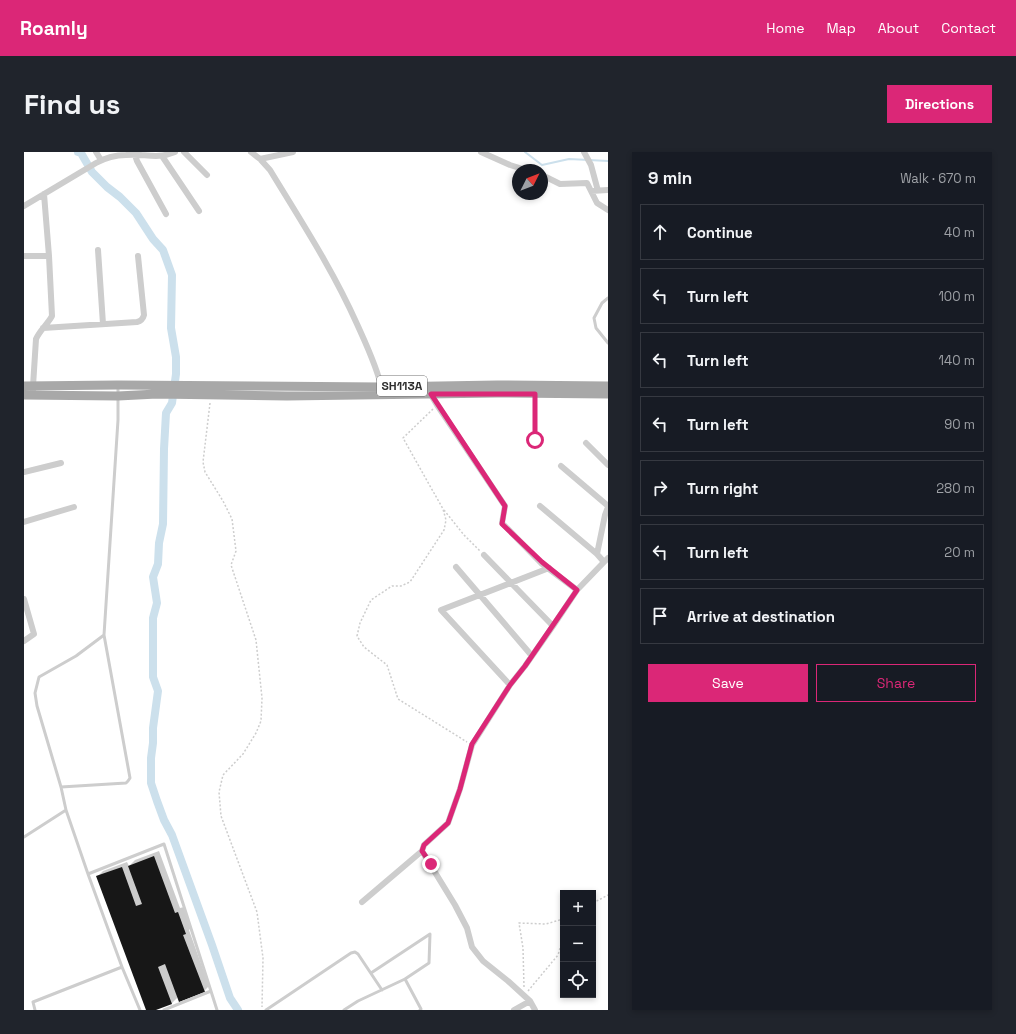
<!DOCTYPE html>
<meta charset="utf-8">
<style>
body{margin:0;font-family:"Space Grotesk",sans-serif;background:#20242c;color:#f1f3f6}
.controls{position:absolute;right:12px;bottom:12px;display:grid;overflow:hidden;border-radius:0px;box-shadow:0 2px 6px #0003}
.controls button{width:36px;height:36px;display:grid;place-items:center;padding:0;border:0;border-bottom:1px solid #363941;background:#171b24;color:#f1f3f6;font:20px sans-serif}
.compass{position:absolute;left:488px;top:12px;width:36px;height:36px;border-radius:50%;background:#171b24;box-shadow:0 2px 6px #0003;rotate:48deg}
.stop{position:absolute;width:12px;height:12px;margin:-9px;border:3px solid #db2777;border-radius:50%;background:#fff}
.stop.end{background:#db2777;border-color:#fff;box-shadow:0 1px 4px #0008}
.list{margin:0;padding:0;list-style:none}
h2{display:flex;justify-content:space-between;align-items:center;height:52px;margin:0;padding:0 16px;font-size:17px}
h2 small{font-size:13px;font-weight:400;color:#9ea1a6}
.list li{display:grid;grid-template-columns:26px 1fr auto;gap:12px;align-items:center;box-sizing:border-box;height:56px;margin:0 8px 8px;padding:0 8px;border:1px solid #363941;border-radius:0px}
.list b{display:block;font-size:15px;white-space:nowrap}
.list em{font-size:13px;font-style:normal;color:#9ea1a6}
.actions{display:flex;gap:8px;padding:12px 16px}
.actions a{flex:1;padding:9px 0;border:1px solid #db2777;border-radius:0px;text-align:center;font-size:14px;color:#db2777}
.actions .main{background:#db2777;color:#fff}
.icon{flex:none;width:22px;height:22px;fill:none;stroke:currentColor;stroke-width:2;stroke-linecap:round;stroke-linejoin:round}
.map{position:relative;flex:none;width:584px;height:858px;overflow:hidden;border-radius:0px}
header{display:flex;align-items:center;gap:24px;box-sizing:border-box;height:56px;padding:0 20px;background:#db2777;color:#fff}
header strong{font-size:19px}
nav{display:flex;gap:22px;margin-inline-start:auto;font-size:14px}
.intro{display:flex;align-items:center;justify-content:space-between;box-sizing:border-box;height:96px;padding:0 24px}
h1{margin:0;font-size:28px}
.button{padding:10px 18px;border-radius:0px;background:#db2777;color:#fff;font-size:14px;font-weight:700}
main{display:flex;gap:24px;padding:0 24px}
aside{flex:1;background:#171b24;border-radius:0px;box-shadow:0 2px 6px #0003}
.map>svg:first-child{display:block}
.shadow{fill:#0003}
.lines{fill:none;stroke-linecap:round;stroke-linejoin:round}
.stream{stroke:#cce0ec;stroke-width:2}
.canal{stroke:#cce0ec;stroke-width:8}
.building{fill:#171717}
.path{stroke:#cdcdcd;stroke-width:1.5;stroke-dasharray:2 2;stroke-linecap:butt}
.service{stroke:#cdcdcd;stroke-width:3}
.minor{stroke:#cdcdcd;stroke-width:6}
.primary{stroke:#a8a8a8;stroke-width:9}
.route{stroke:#db2777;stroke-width:5}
.labels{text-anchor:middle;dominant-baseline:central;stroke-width:4;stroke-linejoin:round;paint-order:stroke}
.shield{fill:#fff;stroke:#6e6e6e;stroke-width:1}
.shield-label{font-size:12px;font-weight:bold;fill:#303030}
</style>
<header>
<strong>Roamly</strong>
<nav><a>Home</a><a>Map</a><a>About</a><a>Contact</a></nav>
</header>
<div class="intro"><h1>Find us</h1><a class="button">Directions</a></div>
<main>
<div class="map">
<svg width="584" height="858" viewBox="0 0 584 858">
<rect width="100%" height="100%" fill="#fff"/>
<path class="shadow" d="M135,699L156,756L160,755L167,776L165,778L185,834L180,839L154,845L148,851L130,858H123L74,724L79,719L103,710L105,714L111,708Z"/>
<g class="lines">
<path class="stream" d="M501,0L518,13L545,7L584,9"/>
<path class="canal" d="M54,0L57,1L68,20L83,35L96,45L112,61L129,87L139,98L148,123L147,176L152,205V222L148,251L142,261L140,297L139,372L135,391L134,412L129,425L133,451L129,466V525L134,539L129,576V591L127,606V631L133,649L140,668L148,683L188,793L206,846L214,858"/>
</g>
<path class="building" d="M130,704L151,761L154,760L162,782L159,783L181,840L155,850L141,812L134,815L148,852L132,858H122L72,724L98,715L112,754L118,752L104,714Z"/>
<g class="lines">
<path class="path" d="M186,251L179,310L181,320L199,349L208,367L212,399L207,413L232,488L238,546L237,569L232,581L219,602L199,623L195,640L197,664L233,760L239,806L238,855
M409,257L379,286L419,357L422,368L420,378L386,430L377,434H368L347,448L336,471L333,484L340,495L363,513L374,547L443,590
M420,358L440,383L456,399
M569,751L584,743
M500,835L499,796L495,771L522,772L539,767
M504,839L534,803L539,786"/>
<path class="service" d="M584,146L578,151L570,166L572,176L584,191
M511,288V244
M37,635L102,631L104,629L106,626L80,483
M0,685L42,658L37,635L13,554L11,541L15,525L52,504L80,483L94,268V235
M64,722L140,692L193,858
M98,815L116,858
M347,821L406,782L405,811L381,827
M11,858L9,850L98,815L64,722L42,658
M140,858L187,839
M242,858L327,801L331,800L334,802L358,838
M320,858L334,849L381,827L397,857L396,858"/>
<path class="minor" d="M72,0L77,8
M110,0L113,9L142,62
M160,0L183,23
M227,0L236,7L246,18C277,69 309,118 333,172C342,192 354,217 358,238
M457,0L486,13L502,18
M560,0L567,13L574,39
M138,4L175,59
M236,7L269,0
M518,23L536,32L563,31L567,39L584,38
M567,39L573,51L584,58
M20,42L25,104
M0,54L72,11C81,6 91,3 102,3C120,1 132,8 151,0
M74,98L79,172
M0,104H25L28,164C23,173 16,178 12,187L9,234V243
M19,176L113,170C117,169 119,167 120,163L114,104
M407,240V243L413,253L481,354L478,371L517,411L553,438
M562,291L584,313
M537,314L584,354
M0,320L37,311
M516,354L573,402L580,410L584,406
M0,370L50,355
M573,402L581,363L584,355
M460,403L529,474L553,438L580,410
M432,415L508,504
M525,416L417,458L486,533L501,514L529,474
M0,447L10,482L0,489
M398,699L431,753L443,776L448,795L459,809L484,829L506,849L511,858
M338,750L398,699L400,693L424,671L436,637L448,593L486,533
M490,858L506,849"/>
<path class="primary" d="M0,234L94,233L358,235L473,233L584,234
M0,243L94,244L133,242L263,244L473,241L584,242"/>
</g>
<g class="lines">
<path class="route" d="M407,712L398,699L400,693L424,671L436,637L448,592L486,533L501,514L553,438L518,410L478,372L481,354L407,242H511V288"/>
</g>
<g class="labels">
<rect class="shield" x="353" y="224" width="50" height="20" rx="3"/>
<g class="shield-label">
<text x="378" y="234">SH113A</text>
</g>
</g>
</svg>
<div class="controls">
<button>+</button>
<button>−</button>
<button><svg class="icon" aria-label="locate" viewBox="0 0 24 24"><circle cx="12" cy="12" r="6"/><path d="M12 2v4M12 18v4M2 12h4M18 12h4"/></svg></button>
</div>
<svg class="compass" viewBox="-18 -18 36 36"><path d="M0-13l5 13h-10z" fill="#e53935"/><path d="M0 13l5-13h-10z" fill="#9ea1a6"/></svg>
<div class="stop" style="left:511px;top:288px"></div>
<div class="stop end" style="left:407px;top:712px"></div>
</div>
<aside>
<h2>9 min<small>Walk · 670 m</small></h2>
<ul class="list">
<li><svg class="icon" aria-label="ahead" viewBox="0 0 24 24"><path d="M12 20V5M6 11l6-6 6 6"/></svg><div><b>Continue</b></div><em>40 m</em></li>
<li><svg class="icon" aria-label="left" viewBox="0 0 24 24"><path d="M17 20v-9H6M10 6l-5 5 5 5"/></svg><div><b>Turn left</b></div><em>100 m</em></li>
<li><svg class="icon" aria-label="left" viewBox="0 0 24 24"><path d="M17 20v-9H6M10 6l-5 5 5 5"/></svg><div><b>Turn left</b></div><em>140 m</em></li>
<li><svg class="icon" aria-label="left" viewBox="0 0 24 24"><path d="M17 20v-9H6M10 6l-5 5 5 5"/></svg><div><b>Turn left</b></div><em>90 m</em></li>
<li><svg class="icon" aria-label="right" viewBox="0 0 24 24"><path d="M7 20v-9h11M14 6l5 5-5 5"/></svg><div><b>Turn right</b></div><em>280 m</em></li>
<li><svg class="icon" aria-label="left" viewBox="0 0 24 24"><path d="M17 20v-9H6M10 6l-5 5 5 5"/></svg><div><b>Turn left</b></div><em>20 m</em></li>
<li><svg class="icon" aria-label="arrive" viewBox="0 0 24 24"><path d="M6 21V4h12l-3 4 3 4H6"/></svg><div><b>Arrive at destination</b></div></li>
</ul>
<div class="actions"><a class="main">Save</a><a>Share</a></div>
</aside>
</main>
